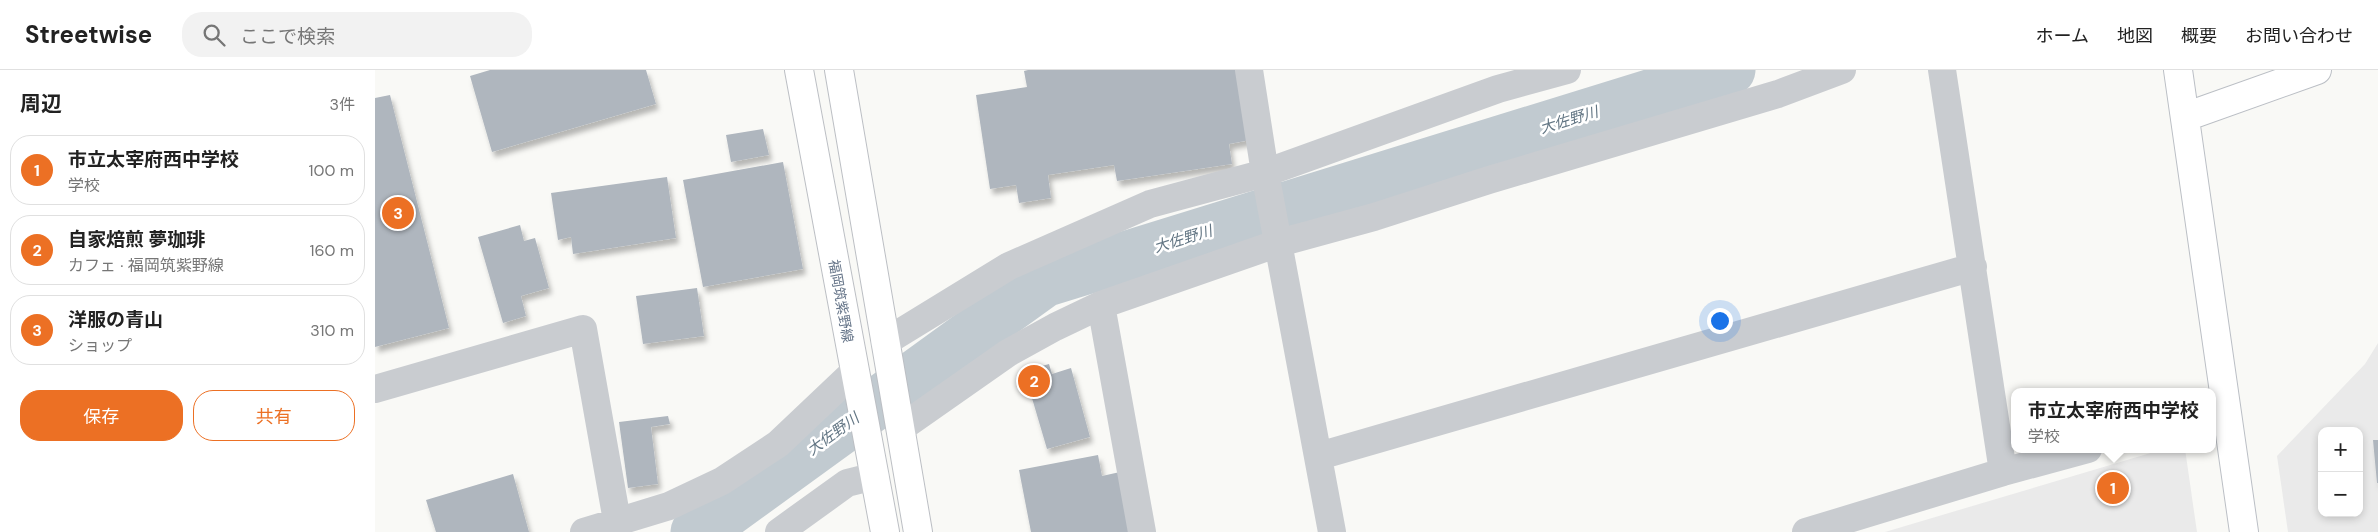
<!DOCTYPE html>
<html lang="ja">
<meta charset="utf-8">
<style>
body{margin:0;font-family:"DM Sans","Noto Sans JP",sans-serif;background:#f2f2f2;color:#222}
.controls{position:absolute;right:15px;bottom:15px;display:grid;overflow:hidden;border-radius:10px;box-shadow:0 2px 8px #0003}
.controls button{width:45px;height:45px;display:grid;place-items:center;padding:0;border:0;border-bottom:1px solid #e0e0e0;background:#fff;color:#222;font:25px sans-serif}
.you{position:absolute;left:1344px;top:250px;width:18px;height:18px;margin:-12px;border:4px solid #fff;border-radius:50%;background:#1a73e8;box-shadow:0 0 0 8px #1a73e833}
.badge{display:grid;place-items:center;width:32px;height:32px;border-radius:50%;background:#ec7024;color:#fff;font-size:16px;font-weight:700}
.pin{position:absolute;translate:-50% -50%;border:2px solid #fff;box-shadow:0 1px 5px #0006}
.popup{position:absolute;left:1636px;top:318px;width:205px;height:65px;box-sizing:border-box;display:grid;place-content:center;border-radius:10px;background:#fff;filter:drop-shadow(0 1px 4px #0005);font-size:16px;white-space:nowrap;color:#767676}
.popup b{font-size:19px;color:#222}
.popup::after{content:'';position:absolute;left:50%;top:100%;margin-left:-10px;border:10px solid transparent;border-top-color:#fff}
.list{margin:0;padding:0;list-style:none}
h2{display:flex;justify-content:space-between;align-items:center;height:65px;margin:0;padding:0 20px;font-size:21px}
h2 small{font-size:16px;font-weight:400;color:#767676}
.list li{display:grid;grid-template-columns:32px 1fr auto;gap:15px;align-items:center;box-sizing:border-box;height:70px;margin:0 10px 10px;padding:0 10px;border:1px solid #e0e0e0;border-radius:20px}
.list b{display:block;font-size:19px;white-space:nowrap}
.list p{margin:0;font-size:16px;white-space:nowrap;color:#767676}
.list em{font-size:16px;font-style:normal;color:#767676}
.actions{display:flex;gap:10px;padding:15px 20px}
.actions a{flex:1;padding:11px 0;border:1px solid #ec7024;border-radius:20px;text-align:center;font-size:18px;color:#ec7024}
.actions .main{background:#ec7024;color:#fff}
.icon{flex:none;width:28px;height:28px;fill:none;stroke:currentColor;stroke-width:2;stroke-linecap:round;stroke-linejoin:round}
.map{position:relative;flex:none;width:2003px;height:462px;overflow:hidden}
header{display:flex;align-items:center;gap:30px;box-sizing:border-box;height:70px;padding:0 25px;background:#fff;border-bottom:1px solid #e0e0e0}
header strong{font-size:24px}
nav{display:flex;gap:28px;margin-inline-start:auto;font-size:18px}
.search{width:350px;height:45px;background:#f2f2f2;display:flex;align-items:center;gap:12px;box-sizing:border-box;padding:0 18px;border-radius:20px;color:#767676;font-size:19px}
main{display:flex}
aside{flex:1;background:#fff}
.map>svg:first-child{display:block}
.built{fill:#eaeaea;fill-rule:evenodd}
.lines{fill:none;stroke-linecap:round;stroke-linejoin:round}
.river{stroke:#c1cad0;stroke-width:51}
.building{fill:#afb6be;filter:url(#shadow)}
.secondary-casing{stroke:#bbbfc5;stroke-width:30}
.primary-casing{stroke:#bcbfc4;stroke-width:30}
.street{stroke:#c9ccd0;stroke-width:28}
.secondary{stroke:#fff;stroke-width:28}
.primary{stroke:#fff;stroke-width:28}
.labels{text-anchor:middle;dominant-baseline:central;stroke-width:5;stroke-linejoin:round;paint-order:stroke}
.street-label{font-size:14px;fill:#667589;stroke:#fff}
.water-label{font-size:15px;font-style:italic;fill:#637684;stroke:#fff}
</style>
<header>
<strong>Streetwise</strong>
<div class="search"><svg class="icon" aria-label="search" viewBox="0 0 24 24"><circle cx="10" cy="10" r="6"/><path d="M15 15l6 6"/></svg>ここで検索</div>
<nav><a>ホーム</a><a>地図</a><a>概要</a><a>お問い合わせ</a></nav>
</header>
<main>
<aside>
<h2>周辺<small>3件</small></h2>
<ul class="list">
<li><span class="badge">1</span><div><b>市立太宰府西中学校</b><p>学校</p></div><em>100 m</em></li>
<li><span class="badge">2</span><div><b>自家焙煎 夢珈琲</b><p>カフェ · 福岡筑紫野線</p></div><em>160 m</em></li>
<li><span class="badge">3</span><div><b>洋服の青山</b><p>ショップ</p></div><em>310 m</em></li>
</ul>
<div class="actions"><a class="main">保存</a><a>共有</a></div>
</aside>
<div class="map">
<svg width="2003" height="462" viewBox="0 0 2003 462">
<defs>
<filter id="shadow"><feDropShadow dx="3" dy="5.5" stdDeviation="2.5" flood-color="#0004"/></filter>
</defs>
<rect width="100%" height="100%" fill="#f9f9f6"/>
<path class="built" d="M2003,273V462H1913L1902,386L1990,294ZM1947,361H1984V443H1947Z
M1789,379H1810L1822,462H1510Z"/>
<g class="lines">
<path class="river" d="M321,462L327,460L669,212L1355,0"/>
</g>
<path class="building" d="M115,0H271L281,34L117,82L95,6Z
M653,0H863L875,70L854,74L857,94L742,111L739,95L673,105L676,128L644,133L641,115L615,119L601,25L652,17L649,1Z
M15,25L74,258L0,277V28Z
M388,59L394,85L356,92L351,65Z
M408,92L428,199L328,217L308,110Z
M292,107L301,168L198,184L196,167L183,170L176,123Z
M145,155L149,171L160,168L174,218L146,226L151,246L128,253L103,167Z
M322,218L329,266L268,274L261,226Z
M674,294L677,304L696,298L715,367L672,379L649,301Z
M293,346L295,354L276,357L283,414L253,418L244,352Z
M1998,370H2003V413H2002Z
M723,385L727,406L745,402L756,462H656L644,400Z
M138,404L154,462H61L51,430Z"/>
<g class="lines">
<defs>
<path id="secondary" d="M1803,0L1869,462
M1810,47L1942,0"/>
<path id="primary" d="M424,0L510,462
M464,0L543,462"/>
</defs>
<use href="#secondary" class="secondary-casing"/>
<use href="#primary" class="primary-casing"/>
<path class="street" d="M874,0L890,103L957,462
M1567,0L1628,402
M726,235L767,462
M510,272L634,196L775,134L890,103L1123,19L1192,0
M0,319L208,259L244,462
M526,358L633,283L680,257L726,235L904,173L999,147L1114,110L1403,24L1467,0
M944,386L1598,197
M209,462L294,436L347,411L403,374L479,302
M404,462L472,413L500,406
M1431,462L1628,402L1713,379"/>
<use href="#secondary" class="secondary"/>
<use href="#primary" class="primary"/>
</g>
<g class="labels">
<g class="street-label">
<text transform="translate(466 231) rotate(80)">福岡筑紫野線</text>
</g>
<g class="water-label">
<text transform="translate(1194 50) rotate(-17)">大佐野川</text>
<text transform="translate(808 169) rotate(-17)">大佐野川</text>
<text transform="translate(458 364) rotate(-36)">大佐野川</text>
</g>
</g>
</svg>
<div class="controls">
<button>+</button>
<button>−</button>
</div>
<div class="you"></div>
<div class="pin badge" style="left:1738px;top:418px">1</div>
<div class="popup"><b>市立太宰府西中学校</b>学校</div>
<div class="pin badge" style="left:659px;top:311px">2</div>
<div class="pin badge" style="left:23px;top:143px">3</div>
</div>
</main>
